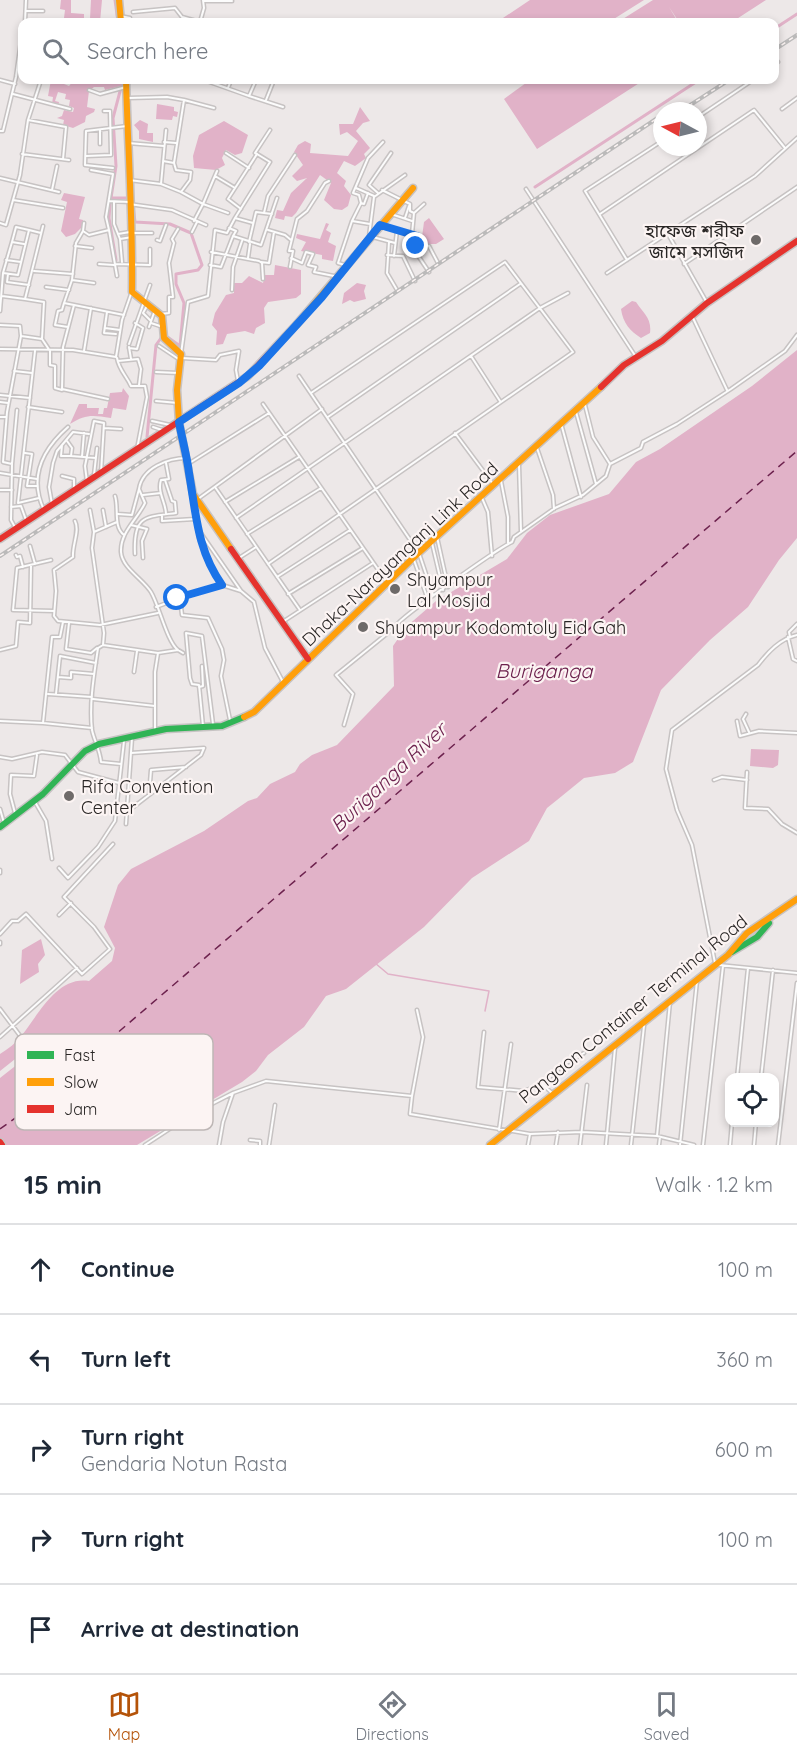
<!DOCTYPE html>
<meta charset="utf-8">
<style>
body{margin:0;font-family:Quicksand,"Noto Sans Bengali",sans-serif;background:#f6f6f7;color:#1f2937}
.controls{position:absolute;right:18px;bottom:18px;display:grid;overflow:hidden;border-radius:12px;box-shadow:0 3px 9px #0003}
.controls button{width:54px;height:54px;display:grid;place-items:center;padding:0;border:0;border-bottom:2px solid #e0e1e3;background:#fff;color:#1f2937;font:30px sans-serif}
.compass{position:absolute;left:653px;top:102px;width:54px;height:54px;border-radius:50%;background:#fff;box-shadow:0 3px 9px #0003;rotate:277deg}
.stop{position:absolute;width:18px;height:18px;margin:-14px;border:4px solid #1a73e8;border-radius:50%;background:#fff}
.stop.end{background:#1a73e8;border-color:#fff;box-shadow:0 2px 6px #0008}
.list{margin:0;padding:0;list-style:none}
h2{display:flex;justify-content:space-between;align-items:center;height:78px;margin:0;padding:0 24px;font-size:26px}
h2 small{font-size:20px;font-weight:400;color:#747a83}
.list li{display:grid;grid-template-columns:39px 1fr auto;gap:18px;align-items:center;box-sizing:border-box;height:90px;padding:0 24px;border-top:2px solid #e0e1e3}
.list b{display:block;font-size:22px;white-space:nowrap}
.list p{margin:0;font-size:20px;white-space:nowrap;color:#747a83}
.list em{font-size:20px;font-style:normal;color:#747a83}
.icon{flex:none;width:33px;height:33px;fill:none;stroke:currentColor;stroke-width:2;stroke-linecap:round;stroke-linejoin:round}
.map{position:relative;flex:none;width:797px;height:1145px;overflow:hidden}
.search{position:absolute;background:#fff;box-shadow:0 3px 9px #0003;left:18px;right:18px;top:18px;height:66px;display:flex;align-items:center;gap:15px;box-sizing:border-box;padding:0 21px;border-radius:12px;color:#747a83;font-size:22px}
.sheet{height:528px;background:#fff}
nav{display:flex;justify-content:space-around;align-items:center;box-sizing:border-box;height:84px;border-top:2px solid #e0e1e3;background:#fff;font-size:16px;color:#747a83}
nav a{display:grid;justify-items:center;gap:3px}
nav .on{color:#b45309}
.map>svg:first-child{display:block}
.water{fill:#e1b2c8}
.pier{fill:#ede8e8}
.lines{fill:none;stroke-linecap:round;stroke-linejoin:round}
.stream{stroke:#e1b2c8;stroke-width:1.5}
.canal{stroke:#e1b2c8;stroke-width:3}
.ferry{stroke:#6d224e;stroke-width:1.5;stroke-dasharray:8 6;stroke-linecap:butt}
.street-casing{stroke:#c7c3c3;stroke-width:5}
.fast-casing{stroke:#c7c3c3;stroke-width:9}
.slow-casing{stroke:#c7c3c3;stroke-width:9}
.jam-casing{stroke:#c7c3c3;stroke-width:9}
.street{stroke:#fcfcfc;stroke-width:2}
.fast{stroke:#30b455;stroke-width:6}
.slow{stroke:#ff9f0a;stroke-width:6}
.jam{stroke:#e5322d;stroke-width:6}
.rail-casing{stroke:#bbbaba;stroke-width:4}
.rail{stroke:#fcf4f3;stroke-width:1.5;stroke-dasharray:4.5;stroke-linecap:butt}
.route{stroke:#1a73e8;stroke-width:8}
.poi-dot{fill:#6e6a69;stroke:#fcf4f3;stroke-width:2}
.labels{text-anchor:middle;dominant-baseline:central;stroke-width:4.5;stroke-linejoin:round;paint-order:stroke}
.poi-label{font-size:18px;fill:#292625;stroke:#fcf4f3;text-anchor:start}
.street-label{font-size:18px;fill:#292625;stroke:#fcf4f3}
.water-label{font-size:20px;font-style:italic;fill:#6d224e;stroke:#fcf4f3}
.key{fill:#fcf4f3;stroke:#bdb6b5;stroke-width:1.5}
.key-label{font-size:16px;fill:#292625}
</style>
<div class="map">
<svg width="797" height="1145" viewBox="0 0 797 1145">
<rect width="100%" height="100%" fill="#ede8e8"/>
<path class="water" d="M61,0H71V13L84,14V18L90,19L91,0H102L100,22H58L64,18L65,10L60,9Z
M530,0H644L609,22H497Z
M653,0H766L732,22H679L669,7L678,22H618Z
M51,80H65L64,84L69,86L74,80H76V84H91L90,80H123L121,86L105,90L104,87H94L89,91L87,107L95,109L94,112L86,116L85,122L73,128L63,125L64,120L57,118L62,116L64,110L73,112L74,108L69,106L70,100L65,99L66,94L58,92L55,101L59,102L58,106L52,104L53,97L48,96Z
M530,80H644L537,149L504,99Z
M157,104L174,107V111L178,112L177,117L173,116L172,120L156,119Z
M360,107L370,121L363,123L356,131L370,148L364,154L366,158L355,166L344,161L337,173L346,181L344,186L351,195L348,206L342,210L334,209L324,200L331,183L320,175L296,213L292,217L285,216L284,220L275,218L277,210L283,211L291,193L307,178L297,181L292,176L303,165L294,152L298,145L305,141L311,144L310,153L348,156L358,141L347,132L340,135L339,124H353Z
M140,120L148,124L147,133H153V142L139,139V131L134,125Z
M224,121L248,135L242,153L235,155L226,150L222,158L225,165L216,170L194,168L193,156L199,135Z
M64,193L85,197L79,219L83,220V226L75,234L66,237L61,231L67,202L61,200Z
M429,218L444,239L436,244H416L417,237H422L424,222Z
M326,223L329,224L326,230L331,233L328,242L336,246L333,261L322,259V255L301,251L306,242L296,238L297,234L320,239Z
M275,265L301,270V294L296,298L268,302L264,308L265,323L256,328L254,334L245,331L227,334L223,344L216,345L217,331L212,325L215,313L226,295L234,293V283H242L249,276L263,283L265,275H274Z
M357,283L366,285L364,291L366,299L354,302L350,300L342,304L344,293Z
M632,301L636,302C643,313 652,318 650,333L641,338C630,331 623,323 621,309Z
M797,350V538L779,560L748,607L710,640L661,690L633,762L615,773L584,778L557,800L547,808L529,841L472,878L424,927L346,989L326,996L304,1027L268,1055L256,1071L242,1082L137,1145H0V1054C8,1049 16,1043 22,1035C39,1014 57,976 89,981L112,961L115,948L104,927L118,885L131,869L204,831L248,801L257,798L270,784L295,772L300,764L312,755L337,745L394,686L393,646L406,627L436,601L507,559L527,533L550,515L609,494L636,462L660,449L752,386Z
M123,388L129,396L126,410L113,408L111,418C92,415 86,414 70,424L79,404H87V408H99L98,414H103L104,408H107L110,393L122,392Z
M751,749L779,750L778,765L773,768L750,766Z
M41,939L45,955L38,964L39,972L20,984L22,950Z"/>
<path class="pier" d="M21,1037L31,1047L38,1041L42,1045L0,1078V1071L29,1048Z"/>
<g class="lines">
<path class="stream" d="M375,963L388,974L489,991L485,1011"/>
<path class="canal" d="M115,0L118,22
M774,29L797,14
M535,187L699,80
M111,198H132L135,222L170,224L191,233L202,265L198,270L176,274V284L184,303L180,346L166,336L161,338L156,345L147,437
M111,198L116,166L113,118L123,80
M110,204L109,218L116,260"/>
<path class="ferry" d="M0,1129L32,1106L797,451"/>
<defs>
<path id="street" d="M204,1H232
M26,11H43
M133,12L175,8L182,17L200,22
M120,16L130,18V22
M25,22L26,0
M200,22L204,8L203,0
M217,22V21
M774,65L778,62
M0,80L15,84
M204,80L249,96
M256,80L249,96L283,107
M228,88L231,80
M89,90L100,94L126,87
M13,94L70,109
M128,98L167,97L184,100
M266,100L274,80
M782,109L797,98
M698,117L753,80
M28,120L66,127L63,159
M100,130V144
M0,131H3L16,77L22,34
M164,142L176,143
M128,143L164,146
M226,153L249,168
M22,154L69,160
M257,154L255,153L270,130
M86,156L111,155L110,111H104
M163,161L174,163L176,170L191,172L190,180L181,192L203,204L194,221
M174,163L184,100L214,108
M113,168L85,165L86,131L127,126
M91,170L113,174L106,217L109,230
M217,171L203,204L228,213
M215,176L235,188
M0,178L59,192
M129,180L161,184L181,192
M161,184L166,130
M356,188L374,196
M526,189L636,357
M52,190L57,166
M382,190L410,204V211L414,213
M368,193L364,204L361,203L352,221L370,224
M378,193L369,185L391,153
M13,200L63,208
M109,201L129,202
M114,202V224L120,239L132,237
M361,203L359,195L353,193L368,158L383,142
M129,204L172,210L206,225
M241,209L228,199L257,154L270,162L235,218L253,223
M264,213L268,196L295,155
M391,214L412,221
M600,214L754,110L785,148
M405,218L409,206
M0,223L6,225L20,175L28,120L41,80
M43,226L25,299L44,302L42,339L50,351V365L55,366V388L62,390L63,347L74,305L124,315
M383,227L412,234L414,213L424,204
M229,228L236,231L233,236L261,245L277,198
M268,230L285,235L291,240
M83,231L89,235L109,230L117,276
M192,232L197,222
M133,233H152
M118,234L130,232
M413,234L417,235V254L429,272
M668,234L706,301
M120,239L122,262
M157,240L160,241L166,225
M12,242L16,227L29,230
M249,242L256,212L272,214
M389,242L387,273L397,290
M395,243L369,236L374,197L405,175
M416,244L429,246L438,263
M75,246L92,248
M211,252L259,261L262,263L263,279
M387,255L403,256L415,281
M394,256L397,231
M248,258L250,244
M291,258L302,263L306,252L313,254L308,265L316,267L314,272L339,277
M6,260L21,262
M627,260L585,191L662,141
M261,262L269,263L274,232
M99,264L114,265
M115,264L150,265V249
M684,264L797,187
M210,265L221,267L233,236
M348,266L338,263L352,221
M290,267L293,251H289L297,219L307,211L325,183L329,181
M34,271L73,274
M3,273L12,242L24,244
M607,273L755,176L797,138
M8,274L7,282L29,285
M72,280L94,283
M46,287L69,290
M232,290L233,267L242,241
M2,296L25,299
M64,303L62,310L58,311L55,325L68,327
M74,305L64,303L72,280L76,243L83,231L84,223
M147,306L143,313L151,321
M0,311L3,273L18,275L29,230L41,233
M107,312L104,333L116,334
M161,314L169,313V297H173L169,263L174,243L172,239L178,229
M693,318L727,390
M151,323L163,327
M0,325L20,326L21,336
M149,327L155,310
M105,328L120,330
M129,344L150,285
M159,346L180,360
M129,347L131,359
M129,348L137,349L143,328L135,323
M0,349L73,350L116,357L122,320L131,294
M35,351L18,503L39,498
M84,351L91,308
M181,354L188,302L208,296L215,230L227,233L235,218
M471,356L500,401
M117,358C119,370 126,375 131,386H145L147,397L137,449
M182,358L216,360L220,355L239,351L236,370L238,381
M118,361L138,359L141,369L139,385
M14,371L32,373
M156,372L178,373
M299,376L419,553L433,595
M62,389L108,399
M0,395L30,398
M156,401L178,403
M0,402L8,403
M263,404L386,581
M28,407L62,412
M576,412L596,484
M0,417H6
M328,417L520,284
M152,421L170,425
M153,427L165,431
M562,427L581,497
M104,428L121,429
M455,433L493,484
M67,441L72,448L71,456L96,458
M62,445L61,456H71
M537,448L553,495L554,509
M25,453L32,454L27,486H37
M82,457L84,433
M166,463L169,479L161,480C157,492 166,503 166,514
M12,464L17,410
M188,464L269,413
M610,464L641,448L643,442L677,424L731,389L785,351L797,335
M519,465L521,531
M0,473L37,479
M94,475L97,448
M62,476L74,479V491
M501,481L508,517V543
M87,482L85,466L94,421L104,423L101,473
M215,487L300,610
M0,490H12
M143,495L161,493
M193,495L199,538L213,572L222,585L241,591L254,602L265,648L283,682
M115,496C119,508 113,527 124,535
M482,498L488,512L492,556
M198,499L322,409
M225,502L299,457
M52,504L49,487L53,463L57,451L73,432L89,434
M11,507L21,506L26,520
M44,510C28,476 43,449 68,427
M90,510L94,532L92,548L104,633L103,645
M103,510L106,527
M118,514L132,515L139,489
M162,515V521L195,519
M236,518L540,308L568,293
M75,521C80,531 72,545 73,557L54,570L56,591L54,616L58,621L100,625L158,613
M131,525L147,529L142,541L143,558
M16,529L11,520L12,464L3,462L7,412L21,336L42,339
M198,529L241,591
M94,532L117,522
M247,534L321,488
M437,537L448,587
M432,543L443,590
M30,546L35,564
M135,554C133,515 145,517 176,513L175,502L172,501L165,480
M16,555L17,557L20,556L23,567
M239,558L256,547
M51,560L17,568L13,610L54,611
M414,560L428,600
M268,564L573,352L505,262L311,393
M277,577L350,530
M222,585L180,598L182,615L208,618L222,649L224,660L221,676L230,720
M288,594L363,548
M156,607L180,598
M284,621L373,563
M63,622L60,637H52L43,723L92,728
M69,623L66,649L91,653L97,648
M788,637L793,659L797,661
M790,637L789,632L797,624
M0,650L16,646L18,622L30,623L31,566
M178,650C167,642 159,605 151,592C143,579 122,568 121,552C120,532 137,520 145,503L139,489C142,468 168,458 187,458
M158,653L178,650L183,653
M134,672L137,651
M58,677L71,678V672L94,674
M199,687L203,686L202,666
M48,694L92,697
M56,694L60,656L96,663
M93,699L155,706
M746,714L743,719L749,732
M0,721L43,723
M737,721L740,736L759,731L797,733
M344,725L353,694L336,675L394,628C397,619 499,548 512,542L514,537L555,508L583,495L606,476L610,464L593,437L585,405
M203,726L199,685L192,684L190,678L186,633L202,636L213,724
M0,757L12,759L42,752L65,755L78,772L119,783
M121,764L101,762C100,750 94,740 92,730C89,703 94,675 98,648L103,645L158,653L155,672V731
M747,772L745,808L768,809L782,824L797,833
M714,780L722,777L747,780
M149,795L151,770L186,767
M35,802L46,821L52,859
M0,809L4,823
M127,812L201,755L204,748L131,753
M15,813L10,794L11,775L34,776L37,755
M126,824L132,738
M59,868L68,878L98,847L115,821L124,741
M0,870V873
M59,915L71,903
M0,934L12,921H18L26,914L82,974L110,949L94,927L64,897L113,844
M0,942V944
M715,963L692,845L677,810L666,769L672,730L758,665C768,652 780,639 797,635
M719,965L797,973
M0,1009L21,1037
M484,1032L478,1087L524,1091L542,1084L552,1093
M0,1037L77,968
M737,1078L748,968
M761,1078L773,970
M542,1084L563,1065L584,1053
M412,1096L423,1037L417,1010
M499,1130L511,1044
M657,1136L670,1002
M250,1140L260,1141V1145
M145,1145L194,1113L233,1093L266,1081L412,1096L410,1114L530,1134L582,1132L657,1136L694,1145
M219,1145L223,1122L233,1093
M269,1145L275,1105
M528,1145L530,1134
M556,1145L558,1132
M580,1145L587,1085
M606,1145L615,1048
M631,1145L644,1026
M659,1145L660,1137
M680,1145L697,981
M703,1145L723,966
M730,1145L732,1122
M754,1145L756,1122
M778,1145L797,983"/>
<path id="fast" d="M0,827L43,794L85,751L99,744L166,729L222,726L244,717
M732,952L757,937L769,923"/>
<path id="slow" d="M119,0L121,22
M126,80C128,151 133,221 132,292L162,316L164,338L181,354L177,390L179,422L193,494L231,549
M297,324L413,188
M244,717L254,712L413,558L601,387
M490,1145L728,955L747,933L797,899"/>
<path id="jam" d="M601,387L624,365L662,341L707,303L797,241
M0,539L248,376L297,324
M231,549L308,659
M0,1142L2,1145"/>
</defs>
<use href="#street" class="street-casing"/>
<use href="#fast" class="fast-casing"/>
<use href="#slow" class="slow-casing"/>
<use href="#jam" class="jam-casing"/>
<use href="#street" class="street"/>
<use href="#fast" class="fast"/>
<use href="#slow" class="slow"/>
<use href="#jam" class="jam"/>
<defs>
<path id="rail" d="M774,50L797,35
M681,111L729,80
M0,556L662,115"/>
</defs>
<use href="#rail" class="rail-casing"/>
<use href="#rail" class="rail"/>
</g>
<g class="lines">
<path class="route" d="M177,598L222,585C197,550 196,513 189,473C187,456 182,439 179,422L239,383L259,366L322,297L380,225L417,236L416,246"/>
</g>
<g class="poi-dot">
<circle cx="756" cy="240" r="6"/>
<circle cx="395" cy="589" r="6"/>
<circle cx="363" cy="627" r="6"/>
<circle cx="69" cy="796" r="6"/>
</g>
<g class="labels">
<g class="poi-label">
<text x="744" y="230" text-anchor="end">হাফেজ শরীফ<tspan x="744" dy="21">জামে মসজিদ</tspan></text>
<text x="407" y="579">Shyampur<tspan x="407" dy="21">Lal Mosjid</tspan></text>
<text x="375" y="627">Shyampur Kodomtoly Eid Gah</text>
<text x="81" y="786">Rifa Convention<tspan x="81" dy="21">Center</tspan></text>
</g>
<g class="street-label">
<text transform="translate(400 554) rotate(-43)">Dhaka-Narayanganj Link Road</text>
<text transform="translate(633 1009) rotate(-39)">Pangaon Container Terminal Road</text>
</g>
<g class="water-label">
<text x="544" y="670">Buriganga</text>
<text transform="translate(388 777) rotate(-43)">Buriganga River</text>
</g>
</g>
<rect x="15" y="1034" width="198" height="96" rx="9" class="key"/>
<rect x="27" y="1051" width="27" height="8" fill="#30b455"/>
<rect x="27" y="1078" width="27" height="8" fill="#ff9f0a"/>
<rect x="27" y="1105" width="27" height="8" fill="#e5322d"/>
<g class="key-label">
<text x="64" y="1061">Fast</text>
<text x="64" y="1088">Slow</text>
<text x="64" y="1115">Jam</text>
</g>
</svg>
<div class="controls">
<button><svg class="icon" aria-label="locate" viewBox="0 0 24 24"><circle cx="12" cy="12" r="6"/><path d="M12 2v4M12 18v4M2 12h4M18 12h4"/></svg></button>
</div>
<svg class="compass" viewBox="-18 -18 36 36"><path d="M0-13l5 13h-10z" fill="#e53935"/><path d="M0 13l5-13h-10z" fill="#747a83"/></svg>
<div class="stop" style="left:177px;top:598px"></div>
<div class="stop end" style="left:416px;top:246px"></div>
<div class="search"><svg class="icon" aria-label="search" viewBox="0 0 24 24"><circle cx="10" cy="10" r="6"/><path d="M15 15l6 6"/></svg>Search here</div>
</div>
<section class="sheet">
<h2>15 min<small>Walk · 1.2 km</small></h2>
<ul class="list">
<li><svg class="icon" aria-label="ahead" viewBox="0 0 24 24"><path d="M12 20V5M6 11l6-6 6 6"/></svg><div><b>Continue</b></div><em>100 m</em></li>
<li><svg class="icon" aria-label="left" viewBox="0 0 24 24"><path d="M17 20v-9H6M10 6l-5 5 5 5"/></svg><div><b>Turn left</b></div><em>360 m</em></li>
<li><svg class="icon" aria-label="right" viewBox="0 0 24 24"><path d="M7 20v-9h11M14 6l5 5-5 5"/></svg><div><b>Turn right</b><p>Gendaria Notun Rasta</p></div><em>600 m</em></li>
<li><svg class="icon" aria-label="right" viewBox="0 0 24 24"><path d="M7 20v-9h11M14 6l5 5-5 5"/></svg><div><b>Turn right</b></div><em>100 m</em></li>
<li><svg class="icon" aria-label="arrive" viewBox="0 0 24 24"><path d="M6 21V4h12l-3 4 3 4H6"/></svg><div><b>Arrive at destination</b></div></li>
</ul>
</section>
<nav>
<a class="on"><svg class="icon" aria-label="map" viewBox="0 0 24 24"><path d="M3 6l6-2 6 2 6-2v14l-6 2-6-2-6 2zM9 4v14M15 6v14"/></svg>Map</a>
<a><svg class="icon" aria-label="directions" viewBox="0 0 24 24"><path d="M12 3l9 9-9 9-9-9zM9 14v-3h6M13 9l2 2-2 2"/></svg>Directions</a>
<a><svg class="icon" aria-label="saved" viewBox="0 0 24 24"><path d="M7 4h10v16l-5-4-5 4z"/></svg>Saved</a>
</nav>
